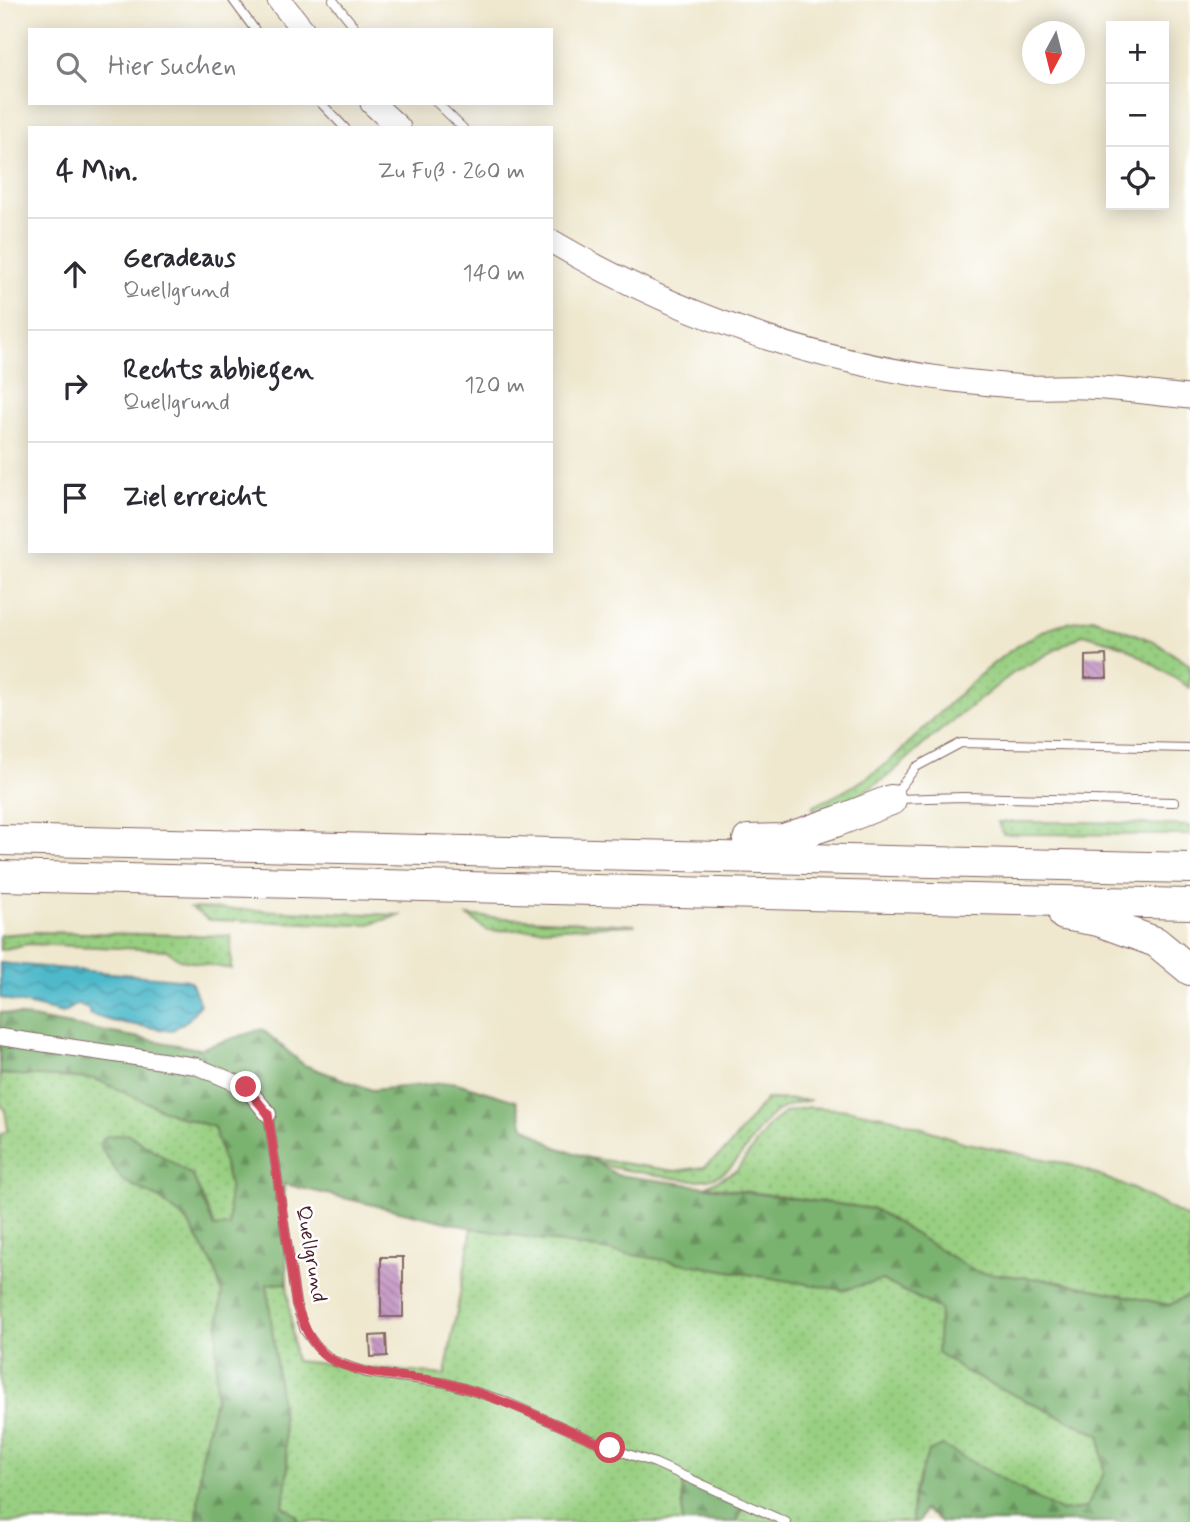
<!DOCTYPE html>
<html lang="de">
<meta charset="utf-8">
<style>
body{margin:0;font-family:Mynerve,sans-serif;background:#f2f2f3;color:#2b2b33}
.controls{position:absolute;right:21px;top:21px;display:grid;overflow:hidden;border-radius:0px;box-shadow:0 4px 18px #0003}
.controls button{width:63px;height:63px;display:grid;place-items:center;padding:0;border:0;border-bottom:2px solid #e1e1e2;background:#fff;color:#2b2b33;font:35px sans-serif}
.compass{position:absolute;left:1022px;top:21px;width:63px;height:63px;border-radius:50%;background:#fff;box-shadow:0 4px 18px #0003;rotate:187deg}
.stop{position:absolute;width:21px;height:21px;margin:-16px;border:5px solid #d1495b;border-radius:50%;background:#fff}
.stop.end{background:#d1495b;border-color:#fff;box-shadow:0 2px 7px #0008}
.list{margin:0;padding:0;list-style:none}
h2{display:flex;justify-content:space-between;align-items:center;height:91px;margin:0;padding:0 28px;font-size:30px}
h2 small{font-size:23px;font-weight:400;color:#7c7c81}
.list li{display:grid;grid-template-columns:46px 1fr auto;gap:21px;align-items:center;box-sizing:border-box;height:112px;padding:0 28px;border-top:2px solid #e1e1e2}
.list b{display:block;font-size:26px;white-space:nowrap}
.list p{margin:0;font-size:23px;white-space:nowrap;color:#7c7c81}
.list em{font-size:23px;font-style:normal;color:#7c7c81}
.icon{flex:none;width:38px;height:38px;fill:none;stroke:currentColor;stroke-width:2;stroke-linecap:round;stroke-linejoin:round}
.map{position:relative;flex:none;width:1190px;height:1522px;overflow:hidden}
.search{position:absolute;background:#fff;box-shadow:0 4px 18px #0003;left:28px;top:28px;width:525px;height:77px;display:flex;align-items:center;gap:18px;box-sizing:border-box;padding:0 24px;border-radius:0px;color:#7c7c81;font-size:26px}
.panel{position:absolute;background:#fff;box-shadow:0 4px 18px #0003;left:28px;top:126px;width:525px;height:427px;border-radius:0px}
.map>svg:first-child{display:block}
.grass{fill:url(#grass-dots);stroke:#717756;stroke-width:2}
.forest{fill:url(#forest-firs);stroke:#62684d;stroke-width:2}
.water{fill:url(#water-waves);stroke:#4c6c7a;stroke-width:2}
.building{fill:url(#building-back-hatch)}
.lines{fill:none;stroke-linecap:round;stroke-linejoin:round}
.service-casing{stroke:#846564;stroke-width:10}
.minor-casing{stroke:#846564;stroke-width:18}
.secondary-casing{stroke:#846564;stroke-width:25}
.motorway-casing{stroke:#846564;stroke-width:32}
.service{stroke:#fff;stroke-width:8}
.minor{stroke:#fff;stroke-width:16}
.secondary{stroke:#fff;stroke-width:23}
.motorway{stroke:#fff;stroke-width:30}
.route{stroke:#d1495b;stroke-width:9}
.labels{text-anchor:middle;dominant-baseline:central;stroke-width:5;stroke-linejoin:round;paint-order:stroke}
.street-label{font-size:21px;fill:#4a1f2b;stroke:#fff}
</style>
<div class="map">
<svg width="1190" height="1522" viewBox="0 0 1190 1522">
<defs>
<pattern id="grass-dots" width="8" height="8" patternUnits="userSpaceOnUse" patternTransform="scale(1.75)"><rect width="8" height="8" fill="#98cf81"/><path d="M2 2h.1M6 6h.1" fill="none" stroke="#84b170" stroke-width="1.8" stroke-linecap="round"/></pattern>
<pattern id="forest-firs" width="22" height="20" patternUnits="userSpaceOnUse" patternTransform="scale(1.75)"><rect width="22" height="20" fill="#7ab26f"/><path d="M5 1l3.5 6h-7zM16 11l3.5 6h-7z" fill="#66905b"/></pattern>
<pattern id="water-waves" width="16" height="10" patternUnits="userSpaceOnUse" patternTransform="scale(1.75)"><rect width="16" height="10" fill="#4eb9ca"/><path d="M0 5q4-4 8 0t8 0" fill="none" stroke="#4396a4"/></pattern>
<pattern id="building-back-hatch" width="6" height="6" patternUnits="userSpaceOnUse" patternTransform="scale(1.75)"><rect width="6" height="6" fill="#c598c5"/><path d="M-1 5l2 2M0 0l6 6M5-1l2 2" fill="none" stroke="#a27ba0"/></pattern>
</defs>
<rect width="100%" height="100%" fill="#fff"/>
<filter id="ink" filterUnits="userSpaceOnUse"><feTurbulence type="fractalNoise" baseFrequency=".0143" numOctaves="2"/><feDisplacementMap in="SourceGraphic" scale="14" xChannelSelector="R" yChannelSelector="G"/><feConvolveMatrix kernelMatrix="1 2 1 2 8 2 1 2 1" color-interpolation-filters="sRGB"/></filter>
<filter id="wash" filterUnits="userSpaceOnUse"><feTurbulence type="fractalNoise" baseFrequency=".00686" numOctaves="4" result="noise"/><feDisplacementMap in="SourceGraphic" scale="28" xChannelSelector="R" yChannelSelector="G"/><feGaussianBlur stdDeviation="1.57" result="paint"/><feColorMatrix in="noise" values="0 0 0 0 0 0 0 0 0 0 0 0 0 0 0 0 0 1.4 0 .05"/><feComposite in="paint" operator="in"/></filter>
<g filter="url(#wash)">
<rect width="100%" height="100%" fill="#efe8cf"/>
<path class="grass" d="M1092,618L1153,641L1190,665V688L1124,646L1084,634L1013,673L931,738L888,776L822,819L812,807C842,793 869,779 894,757C944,712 991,652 1055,626C1067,622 1080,621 1092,618Z
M998,822H1091L1190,826V835L1003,834Z
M191,908L402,915L365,925L209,920Z
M468,916L636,925L488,931Z
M36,932L231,936V969L181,960L166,950L28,944L0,950V935Z
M0,1074L95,1079L177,1116L214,1127L229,1183V1226L215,1227L193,1176L128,1134L122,1180L160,1199L187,1221L214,1266L222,1294L217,1339L216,1396L201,1457L197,1522H0V1135L8,1130L5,1110L0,1103Z
M766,1099L811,1100C795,1103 780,1106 768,1119C746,1142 736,1179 699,1180C683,1181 666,1176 651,1174C630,1170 607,1169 589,1158L675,1171L704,1167L727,1149Z
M808,1107L850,1110L893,1118L963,1142L1072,1165L1133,1189L1190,1219V1294L1170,1305L1049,1280L976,1272L874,1209L707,1186L737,1170L771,1123L786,1112Z
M472,1228L843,1290L882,1280L940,1309L965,1372L1100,1435L1104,1473L1086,1508L1060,1511L942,1447L913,1495L912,1522H737L743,1505L683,1478L682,1522H298L297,1516L283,1506L288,1468L267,1284L287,1283L295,1361L445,1375Z"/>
<path class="forest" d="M0,1012L199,1049L262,1029L304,1065L372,1090L454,1082L516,1101L524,1126L556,1147L589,1158L617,1175L874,1209L976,1272L1049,1280L1170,1305L1190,1294V1522H941L924,1510L919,1522H912L913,1495L928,1452L943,1446L1060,1511L1086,1508L1104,1473L1100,1435L965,1372L937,1352L940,1309L882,1280L843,1290L472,1228L284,1184L287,1283L267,1284L288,1469L283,1506L297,1516L298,1522H197L201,1457L216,1396L217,1339L222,1293L214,1266L187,1221L160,1199L122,1180L99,1145L106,1136L128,1134L193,1176L214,1227L229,1226V1183L214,1127L177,1116L95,1079L0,1074Z
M683,1478L744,1506L737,1522H682Z"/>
<path class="water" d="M0,963L188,980L192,984L200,1004L189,1019L171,1031L112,1021L91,1015L88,1009L78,1004L63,1013L0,998Z"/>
<g id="blocks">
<path class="building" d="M1106,655L1107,678H1085V656Z
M381,1257H403V1317H381Z
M386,1335L387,1356L371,1357L370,1336Z"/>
</g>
</g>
<g filter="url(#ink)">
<use href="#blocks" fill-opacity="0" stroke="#846564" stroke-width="2"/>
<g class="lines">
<defs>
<path id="service" d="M233,0L255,30
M333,0L357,30
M321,103L345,128
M437,103L463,128
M894,795L916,767L961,743L1190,748
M897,799L963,797L1174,802
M268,1114L296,1304L305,1331L317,1347L332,1360L367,1373L447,1383L502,1400L610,1448L655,1463L786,1522"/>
<path id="minor" d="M0,1037L196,1066L246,1087L268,1114"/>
<path id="secondary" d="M279,0L303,30
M372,103L399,128
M551,241C673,313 806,359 946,379C972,382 999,385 1025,387C1045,388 1064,386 1084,387C1119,388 1155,394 1190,397"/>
<path id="motorway" d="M0,840L1190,868
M748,840L784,839L838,821L891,800
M0,876L1190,904
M1064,915L1098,921L1156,942L1190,970"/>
</defs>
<use href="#service" class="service-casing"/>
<use href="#minor" class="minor-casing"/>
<use href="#secondary" class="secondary-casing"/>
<use href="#motorway" class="motorway-casing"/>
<use href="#service" class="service"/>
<use href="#minor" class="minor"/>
<use href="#secondary" class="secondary"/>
<use href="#motorway" class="motorway"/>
</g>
</g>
<g class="lines" filter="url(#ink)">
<path class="route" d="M246,1087L268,1114L296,1304C304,1326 312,1350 334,1361C371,1379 411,1374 450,1384C505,1399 557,1425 610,1448"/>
</g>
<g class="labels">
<g class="street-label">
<text transform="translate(311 1254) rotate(80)">Quellgrund</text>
</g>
</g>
</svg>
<div class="controls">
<button>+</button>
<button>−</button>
<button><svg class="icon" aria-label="locate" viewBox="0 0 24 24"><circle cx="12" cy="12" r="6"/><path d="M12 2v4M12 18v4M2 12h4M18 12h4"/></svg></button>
</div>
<svg class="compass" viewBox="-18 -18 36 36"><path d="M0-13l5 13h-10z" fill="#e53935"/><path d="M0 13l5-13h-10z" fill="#7c7c81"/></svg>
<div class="stop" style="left:610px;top:1448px"></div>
<div class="stop end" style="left:246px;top:1087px"></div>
<div class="search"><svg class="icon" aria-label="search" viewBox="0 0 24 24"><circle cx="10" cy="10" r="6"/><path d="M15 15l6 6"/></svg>Hier suchen</div>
<section class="panel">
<h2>4 Min.<small>Zu Fuß · 260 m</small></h2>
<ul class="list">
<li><svg class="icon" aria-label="ahead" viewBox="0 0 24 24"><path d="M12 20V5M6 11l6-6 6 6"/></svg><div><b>Geradeaus</b><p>Quellgrund</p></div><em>140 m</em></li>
<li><svg class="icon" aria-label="right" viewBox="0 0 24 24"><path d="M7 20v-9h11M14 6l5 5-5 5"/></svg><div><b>Rechts abbiegen</b><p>Quellgrund</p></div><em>120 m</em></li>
<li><svg class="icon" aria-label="arrive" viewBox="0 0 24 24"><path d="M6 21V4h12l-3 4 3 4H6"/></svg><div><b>Ziel erreicht</b></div></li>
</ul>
</section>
</div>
